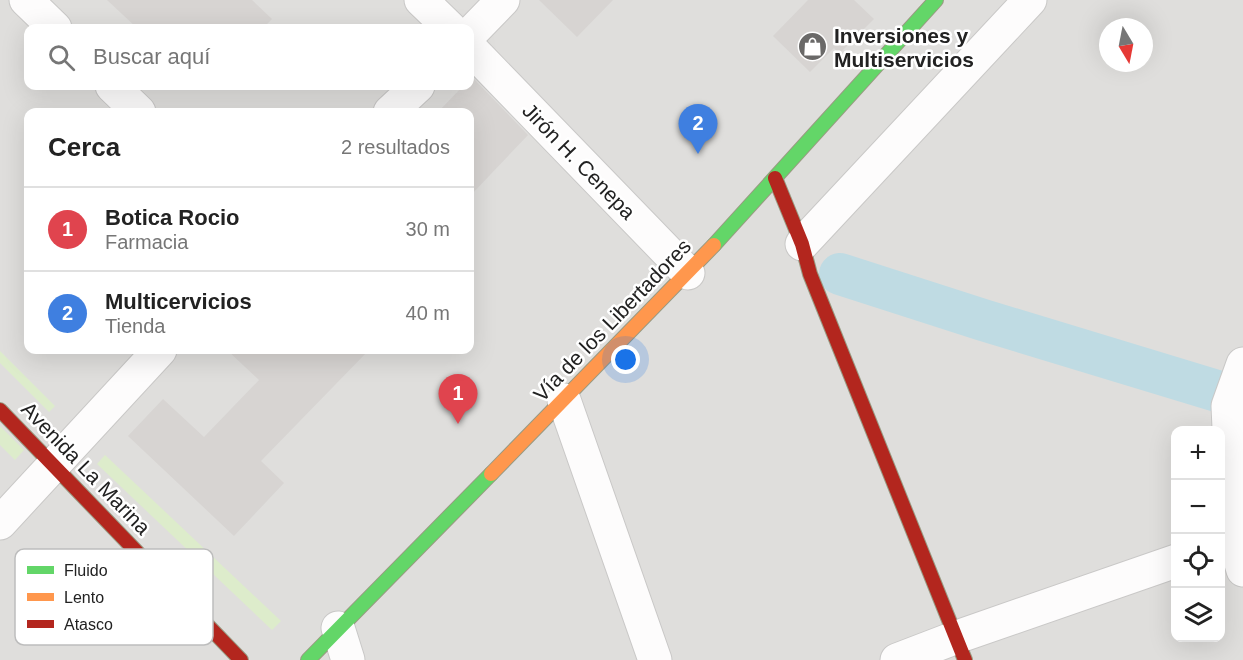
<!DOCTYPE html>
<html lang="es">
<meta charset="utf-8">
<style>
body{margin:0;font-family:Helvetica,sans-serif;background:#f6f6f6;color:#222}
.controls{position:absolute;right:18px;bottom:18px;display:grid;overflow:hidden;border-radius:12px;box-shadow:0 6px 24px #0002}
.controls button{width:54px;height:54px;display:grid;place-items:center;padding:0;border:0;border-bottom:2px solid #e0e0e0;background:#fff;color:#222;font:30px sans-serif}
.compass{position:absolute;left:1099px;top:18px;width:54px;height:54px;border-radius:50%;background:#fff;box-shadow:0 6px 24px #0002;rotate:170deg}
.you{position:absolute;left:626px;top:360px;width:21px;height:21px;margin:-15px;border:4px solid #fff;border-radius:50%;background:#1a73e8;box-shadow:0 0 0 9px #1a73e833}
.badge{display:grid;place-items:center;width:39px;height:39px;border-radius:50%;background:#6a6968;color:#fff;font-size:20px;font-weight:700}
.pin{position:absolute;translate:-50% -50px;filter:drop-shadow(0 2px 3px #0008)}
.pin::after{content:'';position:absolute;top:32px;width:21px;height:18px;background:inherit;clip-path:polygon(0 0,100% 0,50% 100%)}
.list{margin:0;padding:0;list-style:none}
h2{display:flex;justify-content:space-between;align-items:center;height:78px;margin:0;padding:0 24px;font-size:26px}
h2 small{font-size:20px;font-weight:400;color:#767676}
.list li{display:grid;grid-template-columns:39px 1fr auto;gap:18px;align-items:center;box-sizing:border-box;height:84px;padding:0 24px;border-top:2px solid #e0e0e0}
.list b{display:block;font-size:22px;white-space:nowrap}
.list p{margin:0;font-size:20px;white-space:nowrap;color:#767676}
.list em{font-size:20px;font-style:normal;color:#767676}
.icon{flex:none;width:33px;height:33px;fill:none;stroke:currentColor;stroke-width:2;stroke-linecap:round;stroke-linejoin:round}
.map{position:relative;flex:none;width:1243px;height:660px;overflow:hidden}
.search{position:absolute;background:#fff;box-shadow:0 6px 24px #0002;left:24px;top:24px;width:450px;height:66px;display:flex;align-items:center;gap:15px;box-sizing:border-box;padding:0 21px;border-radius:12px;color:#767676;font-size:22px}
.panel{position:absolute;background:#fff;box-shadow:0 6px 24px #0002;left:24px;top:108px;width:450px;height:246px;border-radius:12px}
.map>svg:first-child{display:block}
.residential{fill:#dfdedc;fill-rule:evenodd}
.grass{fill:#ddeccb}
.lines{fill:none;stroke-linecap:round;stroke-linejoin:round}
.canal{stroke:#bfdbe3;stroke-width:42}
.building{fill:#d7d4d2}
.street-casing{stroke:#c9c8c7;stroke-width:35}
.fast-casing{stroke:#999a82;stroke-width:16}
.slow-casing{stroke:#999a82;stroke-width:16}
.jam-casing{stroke:#999a82;stroke-width:16}
.street{stroke:#fdfcfc;stroke-width:33}
.fast{stroke:#63d668;stroke-width:14}
.slow{stroke:#ff974d;stroke-width:14}
.jam{stroke:#b3261e;stroke-width:14}
.labels{text-anchor:middle;dominant-baseline:central;stroke-width:5;stroke-linejoin:round;paint-order:stroke}
.poi-label{font-size:21px;font-weight:bold;fill:#222;stroke:#fff;text-anchor:start}
.street-label{font-size:21px;fill:#222;stroke:#fff}
.key{fill:#fff;stroke:#bdbdbd;stroke-width:1.5}
.key-label{font-size:16px;fill:#222}
</style>
<div class="map">
<svg width="1243" height="660" viewBox="0 0 1243 660">
<rect width="100%" height="100%" fill="#f0eeeb"/>
<path class="residential" d="M0,0H1243V660H0ZM1108,27H1144V63H1108ZM28,28H470V86H28ZM28,112H470V350H28ZM1176,430H1220V638H1176Z"/>
<path class="grass" d="M0,351L55,406L49,412L0,363Z
M0,426L24,450L15,460L0,445Z
M105,455L281,621L272,630L97,464Z"/>
<g class="lines">
<path class="canal" d="M840,274L983,320L1243,399"/>
</g>
<path class="building" d="M107,0H252L272,19L263,28H137Z
M539,0H613L577,37Z
M808,0H854L874,19L839,54L834,48L810,72L773,36Z
M472,77L528,135L470,196V112H438L463,86H470V79Z
M227,350H369L261,461L284,483L234,536L128,436L163,399L204,437L259,380Z"/>
<g class="lines">
<defs>
<path id="street" d="M26,0L55,28
M421,0L450,28
M470,34L503,0
M470,48L688,273
M112,86L139,112
M390,112L418,86
M802,244L1030,0
M1243,364L1228,406L1234,540L1243,570
M564,400L655,660
M0,523L160,350
M338,628L348,660
M897,660L957,637L1176,561"/>
<path id="fast" d="M714,245L936,0
M308,660L491,474"/>
<path id="slow" d="M491,474L714,245"/>
<path id="jam" d="M775,178L802,244L810,274L965,660
M0,410L241,660"/>
</defs>
<use href="#street" class="street-casing"/>
<use href="#fast" class="fast-casing"/>
<use href="#slow" class="slow-casing"/>
<use href="#jam" class="jam-casing"/>
<use href="#street" class="street"/>
<use href="#fast" class="fast"/>
<use href="#slow" class="slow"/>
<use href="#jam" class="jam"/>
</g>
<defs>
<symbol id="shop-disc" viewBox="-11 -11 22 22"><circle r="9.5" fill="#6a6968" stroke="#fff"/><path d="M-5-2.5h2.3a2.7 3.5 0 0 1 5.4 0H5L5.5 6h-11ZM-1.5-2.5h3a1.5 2.3 0 0 0-3 0Z" fill="#fff"/></symbol>
</defs>
<g fill-rule="evenodd">
<use href="#shop-disc" x="796" y="30" width="33" height="33"/>
</g>
<g class="labels">
<g class="poi-label">
<text x="834" y="35">Inversiones y<tspan x="834" dy="24">Multiservicios</tspan></text>
</g>
<g class="street-label">
<text transform="translate(579 161) rotate(46)">Jirón H. Cenepa</text>
<text transform="translate(612 320) rotate(-46)">Vía de los Libertadores</text>
<text transform="translate(86 468) rotate(46)">Avenida La Marina</text>
</g>
</g>
<rect x="15" y="549" width="198" height="96" rx="9" class="key"/>
<rect x="27" y="566" width="27" height="8" fill="#63d668"/>
<rect x="27" y="593" width="27" height="8" fill="#ff974d"/>
<rect x="27" y="620" width="27" height="8" fill="#b3261e"/>
<g class="key-label">
<text x="64" y="576">Fluido</text>
<text x="64" y="603">Lento</text>
<text x="64" y="630">Atasco</text>
</g>
</svg>
<div class="controls">
<button>+</button>
<button>−</button>
<button><svg class="icon" aria-label="locate" viewBox="0 0 24 24"><circle cx="12" cy="12" r="6"/><path d="M12 2v4M12 18v4M2 12h4M18 12h4"/></svg></button>
<button><svg class="icon" aria-label="layers" viewBox="0 0 24 24"><path d="M12 4l9 5-9 5-9-5zM3 14l9 5 9-5"/></svg></button>
</div>
<svg class="compass" viewBox="-18 -18 36 36"><path d="M0-13l5 13h-10z" fill="#e53935"/><path d="M0 13l5-13h-10z" fill="#767676"/></svg>
<div class="you"></div>
<div class="pin badge" style="left:458px;top:424px;background:#e0444e">1</div>
<div class="pin badge" style="left:698px;top:154px;background:#3f7fe0">2</div>
<div class="search"><svg class="icon" aria-label="search" viewBox="0 0 24 24"><circle cx="10" cy="10" r="6"/><path d="M15 15l6 6"/></svg>Buscar aquí</div>
<section class="panel">
<h2>Cerca<small>2 resultados</small></h2>
<ul class="list">
<li><span class="badge" style="background:#e0444e">1</span><div><b>Botica Rocio</b><p>Farmacia</p></div><em>30 m</em></li>
<li><span class="badge" style="background:#3f7fe0">2</span><div><b>Multicervicios</b><p>Tienda</p></div><em>40 m</em></li>
</ul>
</section>
</div>
